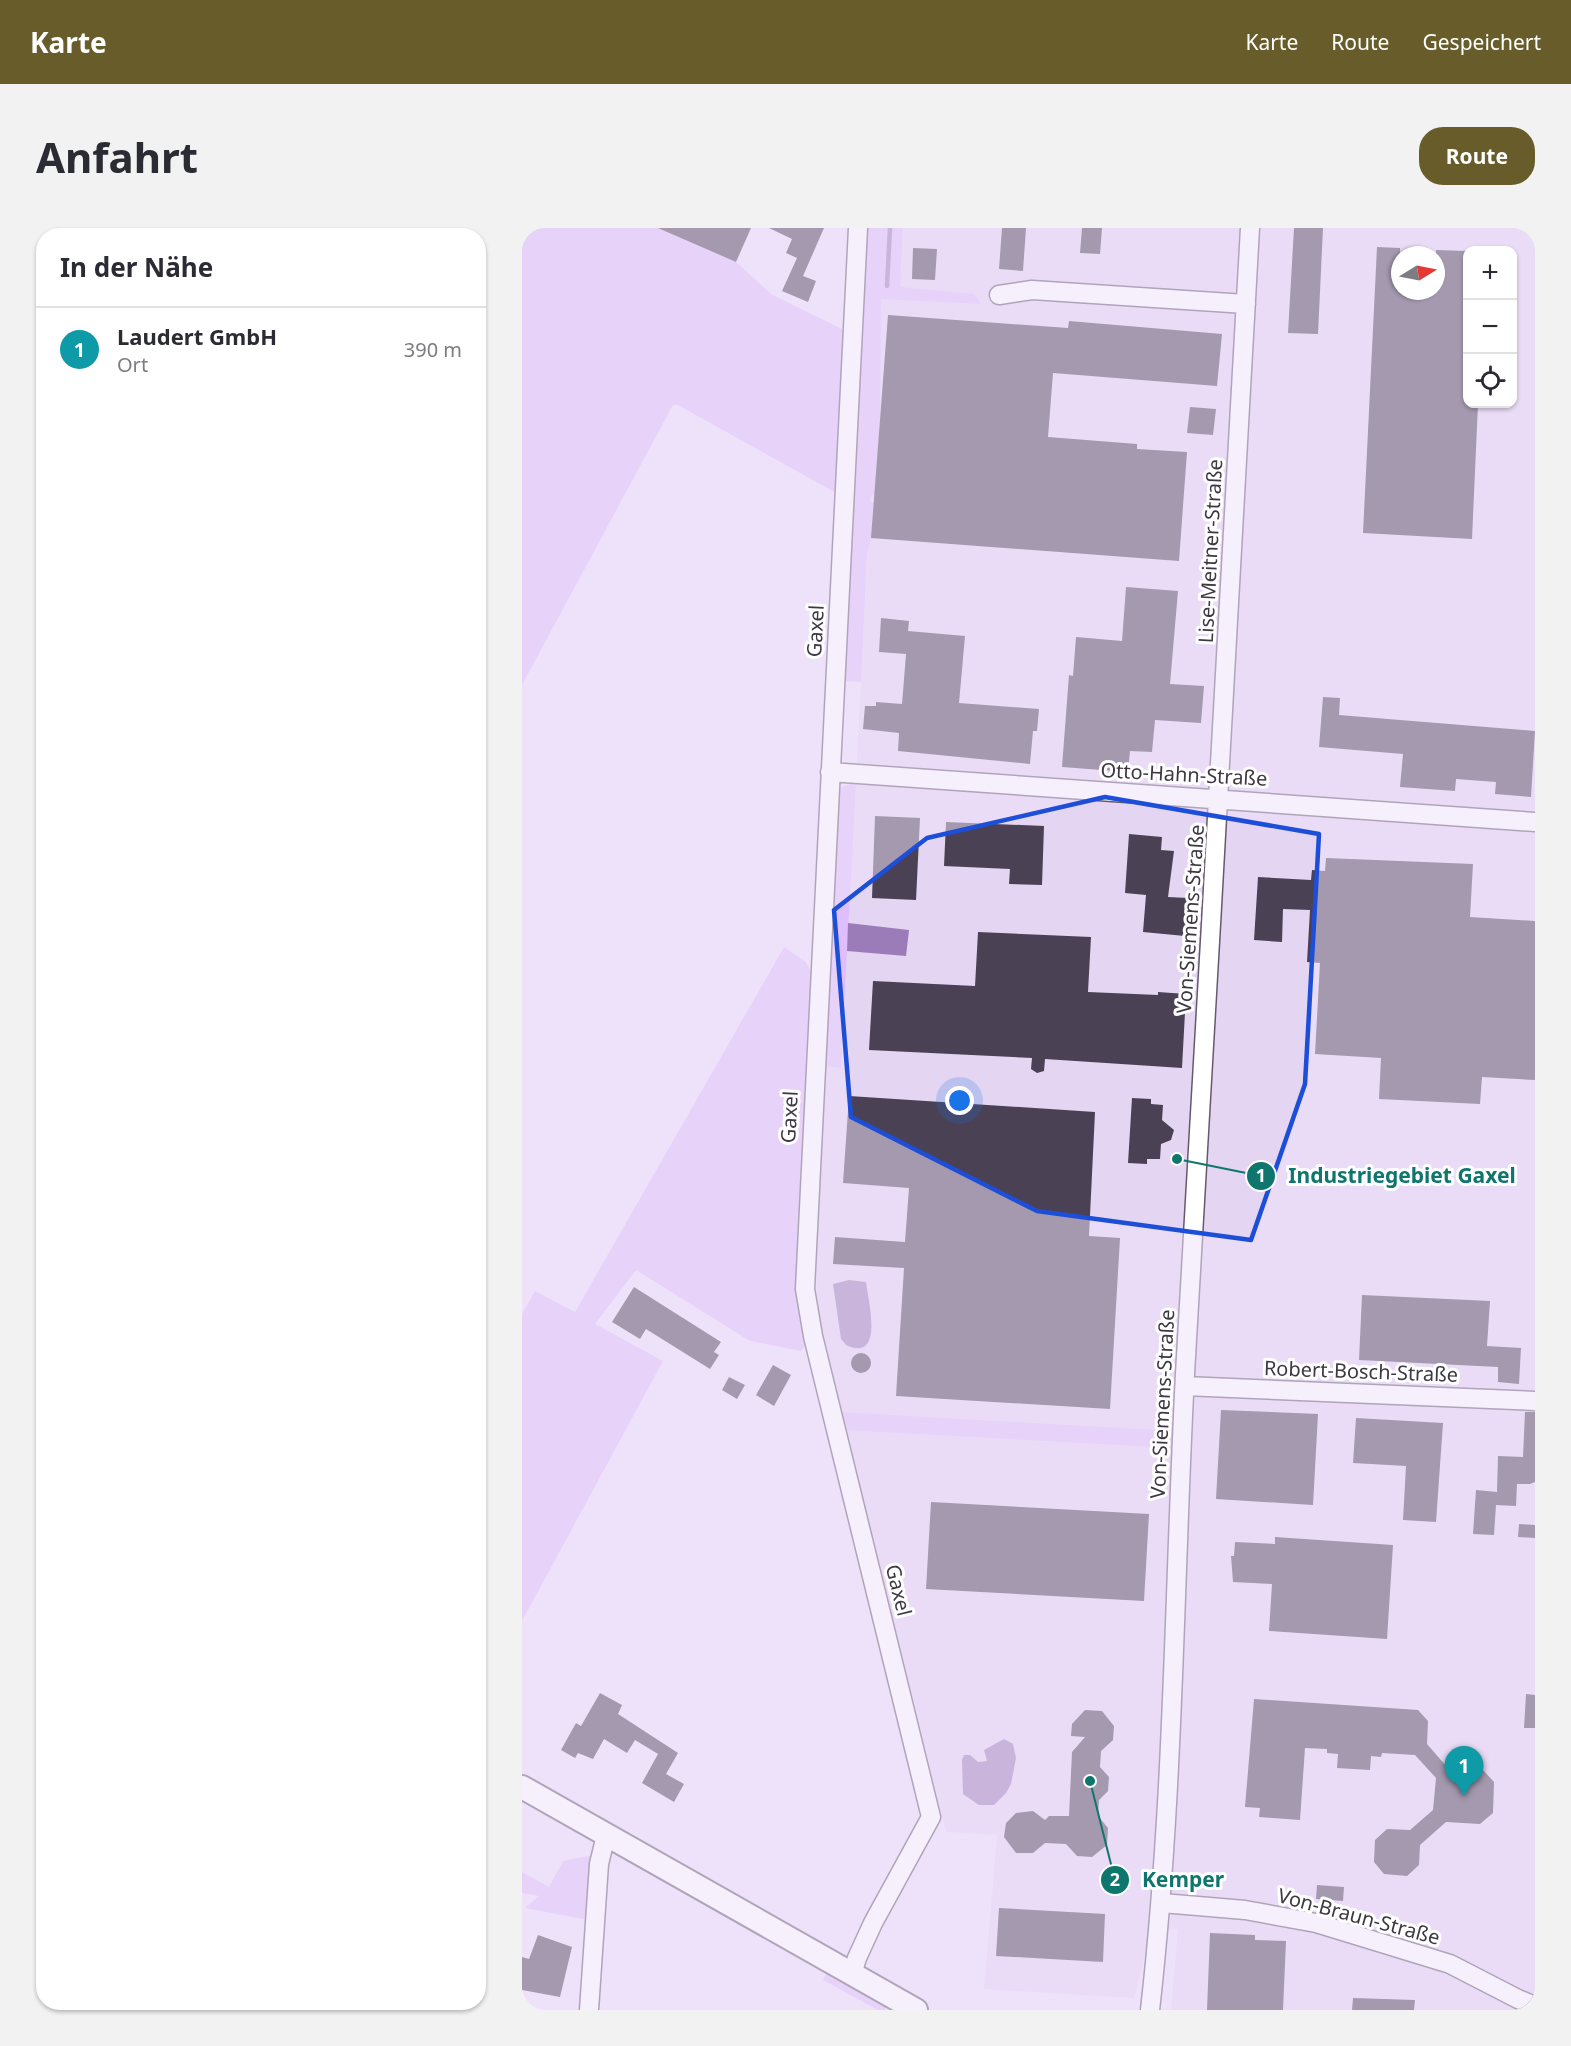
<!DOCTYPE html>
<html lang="de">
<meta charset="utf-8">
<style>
body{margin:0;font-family:"Noto Sans",sans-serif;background:#f2f2f3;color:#2b2b33}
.controls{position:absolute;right:18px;top:18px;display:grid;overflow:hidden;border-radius:12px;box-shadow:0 2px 4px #0004}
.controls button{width:54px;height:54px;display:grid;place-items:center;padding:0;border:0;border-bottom:2px solid #e1e1e2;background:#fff;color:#2b2b33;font:30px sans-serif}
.compass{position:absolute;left:869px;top:18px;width:54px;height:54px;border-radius:50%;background:#fff;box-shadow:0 2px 4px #0004;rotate:80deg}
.you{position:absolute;left:438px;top:873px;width:21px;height:21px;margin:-15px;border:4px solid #fff;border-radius:50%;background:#1a73e8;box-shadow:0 0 0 9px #1a73e833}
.badge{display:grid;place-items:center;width:39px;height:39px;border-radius:50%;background:#685d2a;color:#fff;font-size:20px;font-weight:700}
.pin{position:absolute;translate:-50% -50px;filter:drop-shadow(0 2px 3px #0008)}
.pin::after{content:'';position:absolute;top:32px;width:21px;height:18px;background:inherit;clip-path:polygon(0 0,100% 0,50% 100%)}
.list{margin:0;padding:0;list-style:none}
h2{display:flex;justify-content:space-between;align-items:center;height:78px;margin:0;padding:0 24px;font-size:26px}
h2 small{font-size:20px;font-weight:400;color:#7c7c81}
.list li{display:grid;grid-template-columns:39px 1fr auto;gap:18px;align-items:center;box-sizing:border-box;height:84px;padding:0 24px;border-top:2px solid #e1e1e2}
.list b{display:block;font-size:22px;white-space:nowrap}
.list p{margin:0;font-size:20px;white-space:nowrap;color:#7c7c81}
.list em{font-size:20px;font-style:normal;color:#7c7c81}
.icon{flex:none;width:33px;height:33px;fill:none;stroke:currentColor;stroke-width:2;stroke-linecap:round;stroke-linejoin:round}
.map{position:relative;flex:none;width:1013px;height:1782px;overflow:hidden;border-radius:24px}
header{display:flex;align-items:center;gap:36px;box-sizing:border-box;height:84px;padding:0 30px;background:#685d2a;color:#fff}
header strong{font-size:28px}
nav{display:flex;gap:33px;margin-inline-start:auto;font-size:21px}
.intro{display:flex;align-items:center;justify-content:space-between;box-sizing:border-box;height:144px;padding:0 36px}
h1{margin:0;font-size:42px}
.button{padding:15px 27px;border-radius:24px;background:#685d2a;color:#fff;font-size:21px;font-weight:700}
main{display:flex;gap:36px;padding:0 36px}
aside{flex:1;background:#fff;border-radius:24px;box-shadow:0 2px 4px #0004}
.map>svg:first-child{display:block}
.built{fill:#e4d5f2;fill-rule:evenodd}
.green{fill:#debffb}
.water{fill:#9b7cb8}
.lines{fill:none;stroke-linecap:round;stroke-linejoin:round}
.stream{stroke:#9b7cb8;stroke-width:4.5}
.building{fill:#4b4154}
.minor-casing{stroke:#645a6e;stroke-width:21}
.tertiary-casing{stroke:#645a6e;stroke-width:26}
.minor{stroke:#fff;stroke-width:18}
.tertiary{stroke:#fff;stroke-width:22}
.marked{fill:none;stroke:#1d4ed8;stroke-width:4.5;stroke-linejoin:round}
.labels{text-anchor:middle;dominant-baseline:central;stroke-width:6;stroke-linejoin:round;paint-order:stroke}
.street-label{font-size:20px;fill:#3d3842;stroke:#fff}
.leader{fill:none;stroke:#0f766e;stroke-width:2}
.callout-dot{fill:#0f766e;stroke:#fff;stroke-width:2}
.mark-label{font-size:18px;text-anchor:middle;font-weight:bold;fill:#fff}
.callout-label{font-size:21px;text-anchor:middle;font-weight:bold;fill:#0f766e;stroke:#fff;stroke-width:6;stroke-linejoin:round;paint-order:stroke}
</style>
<header>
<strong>Karte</strong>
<nav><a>Karte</a><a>Route</a><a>Gespeichert</a></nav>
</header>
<div class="intro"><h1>Anfahrt</h1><a class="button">Route</a></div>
<main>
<aside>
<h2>In der Nähe<small></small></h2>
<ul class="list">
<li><span class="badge" style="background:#0f9aa8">1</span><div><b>Laudert GmbH</b><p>Ort</p></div><em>390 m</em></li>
</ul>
</aside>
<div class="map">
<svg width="1013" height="1782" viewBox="0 0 1013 1782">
<rect width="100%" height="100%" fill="#eee2fa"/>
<path class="built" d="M381,0H1013V1782H649L656,1701L629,1703L612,1770L462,1761L475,1607L424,1604L342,1272L322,1202L296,1084L293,1023L302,838L319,839L359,70L377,71ZM945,22H990V176H945ZM878,27H914V63H878Z"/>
<path class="green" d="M0,0H144L150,6L214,34L249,66L322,102L314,265L156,177H151L0,457Z
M342,0H381L378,59L452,66L459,76L359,71L358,196L353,267H349L348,274L352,275L349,310L345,327L339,454L321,453Z
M334,554L319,840L302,838L315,561Z
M262,719L284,734L291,748L285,1116L279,1123L228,1113L114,1042L73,1096L141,1133L0,1393V1086L13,1063L53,1084Z
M318,1184L652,1203V1220L322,1202Z
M71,1627L67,1692L3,1680L17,1668L0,1665V1644L27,1659L41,1633Z
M306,1742L364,1772L363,1782H356L301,1752Z"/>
<path class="water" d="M326,695L387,702L384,728L325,723Z
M327,1052L344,1054C346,1072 363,1135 324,1117L319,1111L311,1056Z
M482,1511L491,1516L494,1530L489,1556L484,1565L472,1577H457L441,1566L440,1532L442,1527H448L456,1534L465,1533L462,1522Z"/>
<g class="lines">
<path class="stream" d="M365,58L368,0"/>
</g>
<path class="building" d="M136,0H229L214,34Z
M247,0H302L281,48L294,53L286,74L260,63L275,30L264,25L270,11Z
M480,0H504L501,43L477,41Z
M560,0H580L578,26L558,25Z
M772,0H801L796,106L766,105Z
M855,19L878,20V63H914V22L945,23V176H956L950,311L841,305Z
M391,20L415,21L413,52L390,51Z
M366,87L546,100L547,93L700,106L695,158L531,145L526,209L615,216V221L665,224L657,333L349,310Z
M668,179L694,181L691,207L665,205Z
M604,359L656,363L648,456L682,458L679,495L633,492L630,524L608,523L606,544L540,539L547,447L551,448L554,409L600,413Z
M359,390L387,393L386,403L443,408L437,475L517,481L515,503H511L508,536L376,523L377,505L341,501L343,478H354V474L380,476L384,426L357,424Z
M801,469L818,470L817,487L1013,503L1009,569L973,566L974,554L934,551L933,563L878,559L881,526L797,519Z
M353,588L398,590L394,672L350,670Z
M424,594L522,598L520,657L487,656L488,641L422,638Z
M607,606L640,609L639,622L652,623L646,669L666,670L663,708L621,704L624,667L603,665Z
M804,630L951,636L948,689L1013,693V852L960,849L958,876L857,871L859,830L793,826L798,735L785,734L788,682L761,681L760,714L732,712L736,649L789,652L790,642L803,643Z
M456,704L569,709L566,764L636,767V764L664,766L660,840L523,831L522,843L515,845L509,841L510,830L347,822L351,753L453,758Z
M327,868L573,884L567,1008L598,1010L588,1181L374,1168L382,1040L311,1036L313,1009L383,1014L387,960L321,955Z
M610,870L629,871V876L641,877L640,892L652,902L649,912L639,916L638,931H625V936L606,935Z
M112,1059L199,1114L192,1124L197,1127L188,1141L124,1101L118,1111L90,1094Z
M840,1067L968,1073L965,1118L999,1120L997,1156L976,1154V1139L837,1132Z
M329 1135a10 10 0 1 1 20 0a10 10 0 1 1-20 0Z
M251,1137L269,1147L252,1178L234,1167Z
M207,1149L223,1157L215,1171L200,1162Z
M699,1182L796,1186L791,1277L694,1271Z
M1003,1184H1013V1254L1008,1256H995L994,1278L974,1277L972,1307L951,1306L954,1262L975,1264L976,1228L1001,1229Z
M834,1190L921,1195L914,1294L881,1292L884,1238L831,1235Z
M409,1274L627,1286L622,1373L404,1361Z
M997,1296L1013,1297V1310L996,1309Z
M753,1309L871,1317L865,1411L747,1403L750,1356L711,1354L709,1328H712L713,1314L753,1316Z
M78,1465L100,1477L96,1486L156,1525L144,1546L162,1556L152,1574L120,1555L136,1526L113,1512L105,1525L82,1511L71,1531L56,1525L53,1530L39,1522L54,1495L59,1498Z
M1004,1466L1013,1467V1500H1002Z
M732,1471L896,1482L906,1493L905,1516L925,1539L961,1542L972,1554L971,1585L958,1596L924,1594L898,1617L897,1637L885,1648L862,1646L852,1634L853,1612L865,1601L888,1602L911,1582L914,1550L893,1527L860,1525L859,1529L849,1528L848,1542L815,1540L816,1526L805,1525V1521L783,1520L778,1592L737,1589L738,1580L723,1579Z
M563,1482L580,1483L592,1498L591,1512L579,1523L578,1539L587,1549L586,1563L577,1572L576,1588L586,1600L585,1617L570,1629L555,1628L544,1616L523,1615L511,1625H494L482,1609L484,1595L494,1585L511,1583L523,1592L527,1588H547L550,1524L563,1509L549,1508L550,1496Z
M795,1657L822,1659L821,1673L794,1671Z
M477,1680L583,1686L581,1734L474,1728Z
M688,1705L733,1707V1712L764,1713L761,1782H685Z
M16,1707L50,1719L38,1769L0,1762V1729L7,1731Z
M831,1770L893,1772L892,1782H830Z"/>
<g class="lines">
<defs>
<path id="minor" d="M477,67L510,62L724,76
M308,544L1013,594
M663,1158L1013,1173
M640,1675L723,1682L794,1695L928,1736L996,1771L1013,1778
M330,1746L335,1730L351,1695L409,1589L291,1108L283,1061L336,0
M67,1782L77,1636L84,1607
M628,1782C652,1571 652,1358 663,1146C684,764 709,382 728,0"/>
<path id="tertiary" d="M0,1559L394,1782"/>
</defs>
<use href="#minor" class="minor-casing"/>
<use href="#tertiary" class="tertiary-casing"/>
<use href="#minor" class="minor"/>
<use href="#tertiary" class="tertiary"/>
</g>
<path d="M0 0H1013V1782H0ZM583,569L797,606L783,856L729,1012L515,983L329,889L312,682L405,610Z" fill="#eee2fa" fill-opacity=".55" fill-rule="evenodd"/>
<path class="marked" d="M583,569L797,606L783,856L729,1012L515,983L329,889L312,682L405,610Z"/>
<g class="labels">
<g class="street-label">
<text transform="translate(688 323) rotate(-87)">Lise-Meitner-Straße</text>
<text transform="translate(293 403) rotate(-87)">Gaxel</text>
<text transform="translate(662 546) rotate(3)">Otto-Hahn-Straße</text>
<text transform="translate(668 691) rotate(-86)">Von-Siemens-Straße</text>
<text transform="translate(267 889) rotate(-87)">Gaxel</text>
<text transform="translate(839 1143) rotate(2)">Robert-Bosch-Straße</text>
<text transform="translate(640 1176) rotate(-87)">Von-Siemens-Straße</text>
<text transform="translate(377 1362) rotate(76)">Gaxel</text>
<text transform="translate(837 1688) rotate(15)">Von-Braun-Straße</text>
</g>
</g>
<path class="leader" d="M655 931L739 948M568 1553L593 1652"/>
<g class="callout-dot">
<circle cx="655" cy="931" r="6"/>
<circle cx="568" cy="1553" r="6"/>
<circle cx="739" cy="948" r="15"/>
<circle cx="593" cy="1652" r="15"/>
</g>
<g class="mark-label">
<text x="739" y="954">1</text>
<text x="593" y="1658">2</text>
</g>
<g class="callout-label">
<text x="880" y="955">Industriegebiet Gaxel</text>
<text x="661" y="1659">Kemper</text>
</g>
</svg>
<div class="controls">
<button>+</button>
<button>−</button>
<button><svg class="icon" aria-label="locate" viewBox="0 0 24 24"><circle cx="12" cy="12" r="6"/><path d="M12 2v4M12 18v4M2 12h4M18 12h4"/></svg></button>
</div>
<svg class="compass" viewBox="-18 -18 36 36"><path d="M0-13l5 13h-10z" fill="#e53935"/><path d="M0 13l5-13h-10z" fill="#7c7c81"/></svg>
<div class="you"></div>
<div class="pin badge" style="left:942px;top:1568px;background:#0f9aa8">1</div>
</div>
</main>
